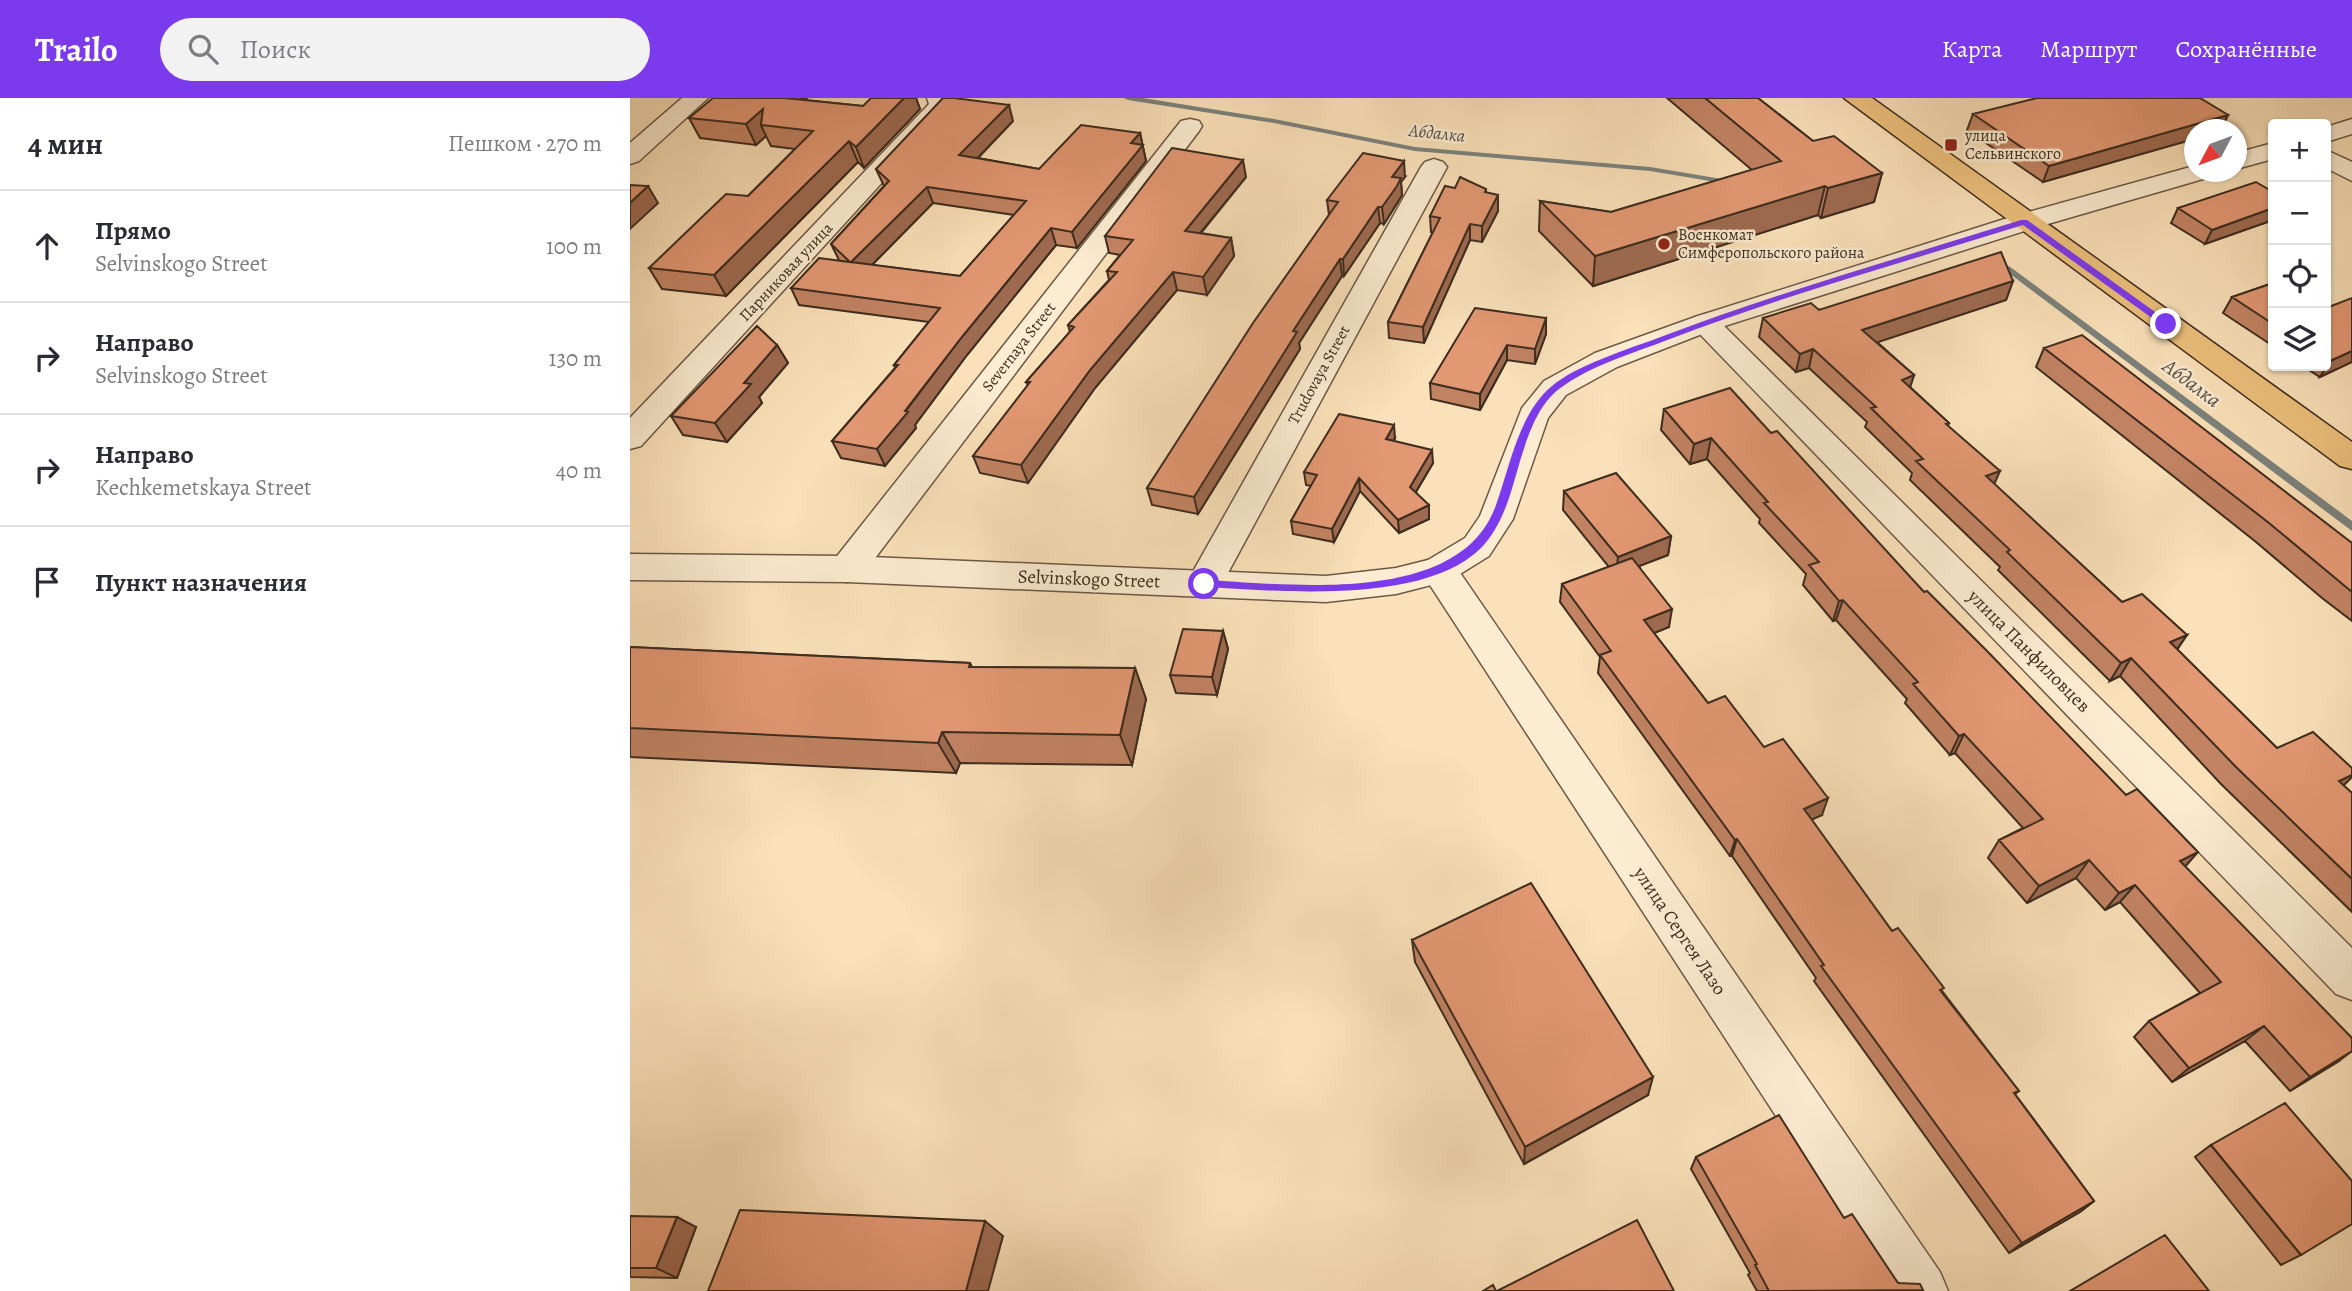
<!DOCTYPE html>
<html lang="ru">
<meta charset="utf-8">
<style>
body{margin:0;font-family:Alegreya,serif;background:#f2f2f3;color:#2b2b33}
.controls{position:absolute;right:21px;top:21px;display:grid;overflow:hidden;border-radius:7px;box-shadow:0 2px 5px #0004}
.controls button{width:63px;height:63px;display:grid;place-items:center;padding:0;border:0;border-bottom:2px solid #e1e1e2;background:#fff;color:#2b2b33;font:35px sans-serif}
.compass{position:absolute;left:1554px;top:21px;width:63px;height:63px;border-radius:50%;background:#fff;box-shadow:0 2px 5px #0004;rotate:229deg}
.stop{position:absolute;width:21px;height:21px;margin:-16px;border:5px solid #7c3aed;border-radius:50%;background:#fff}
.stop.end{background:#7c3aed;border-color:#fff;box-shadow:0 2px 7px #0008}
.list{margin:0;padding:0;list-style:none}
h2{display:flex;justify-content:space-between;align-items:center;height:91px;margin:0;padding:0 28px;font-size:30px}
h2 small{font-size:23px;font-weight:400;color:#7c7c81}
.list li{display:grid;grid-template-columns:46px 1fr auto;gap:21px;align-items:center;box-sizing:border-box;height:112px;padding:0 28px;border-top:2px solid #e1e1e2}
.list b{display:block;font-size:26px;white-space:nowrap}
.list p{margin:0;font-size:23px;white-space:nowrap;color:#7c7c81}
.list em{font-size:23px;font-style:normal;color:#7c7c81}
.icon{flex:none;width:38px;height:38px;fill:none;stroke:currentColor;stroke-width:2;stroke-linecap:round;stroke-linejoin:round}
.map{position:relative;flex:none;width:1722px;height:1193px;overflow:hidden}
header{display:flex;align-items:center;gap:42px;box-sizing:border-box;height:98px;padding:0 35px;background:#7c3aed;color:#fff}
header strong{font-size:33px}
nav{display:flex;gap:38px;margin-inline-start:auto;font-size:24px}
.search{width:490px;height:63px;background:#f2f2f3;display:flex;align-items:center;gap:18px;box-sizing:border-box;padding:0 24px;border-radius:38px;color:#7c7c81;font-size:26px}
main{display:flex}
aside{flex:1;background:#fff}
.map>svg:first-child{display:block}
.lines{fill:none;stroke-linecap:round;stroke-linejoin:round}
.stream{fill:#7b827d;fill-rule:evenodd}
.minor-casing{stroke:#6c5946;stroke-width:3}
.tertiary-casing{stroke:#6c5946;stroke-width:3}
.primary-casing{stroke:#3d2c1f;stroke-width:3}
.minor{fill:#fcecd2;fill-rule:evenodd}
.tertiary{fill:#fcecd2;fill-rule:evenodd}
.primary{fill:#edc07c;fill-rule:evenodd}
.wall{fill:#c28363;stroke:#3d2c1f;stroke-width:2;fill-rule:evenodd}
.shaded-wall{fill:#9e6a50;stroke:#3d2c1f;stroke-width:2}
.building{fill:#e29873;stroke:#3d2c1f;stroke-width:2;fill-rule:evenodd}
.route{fill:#7c3aed}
.poi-dot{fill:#8f2418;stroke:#fcecd2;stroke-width:2.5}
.labels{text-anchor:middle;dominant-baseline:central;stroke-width:5;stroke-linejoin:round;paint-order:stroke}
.far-poi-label{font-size:16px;fill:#3d2c1f;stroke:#fcecd2;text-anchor:start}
.far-street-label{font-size:16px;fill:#3d2c1f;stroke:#fcecd2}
.far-water-label{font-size:18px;font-style:italic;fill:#575046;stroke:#fcecd2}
.street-label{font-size:19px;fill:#3d2c1f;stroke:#fcecd2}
.water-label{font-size:21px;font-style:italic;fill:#575046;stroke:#fcecd2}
</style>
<header>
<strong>Trailo</strong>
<div class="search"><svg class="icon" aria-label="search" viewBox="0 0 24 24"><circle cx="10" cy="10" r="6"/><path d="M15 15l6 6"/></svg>Поиск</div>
<nav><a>Карта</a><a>Маршрут</a><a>Сохранённые</a></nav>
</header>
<main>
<aside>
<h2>4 мин<small>Пешком · 270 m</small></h2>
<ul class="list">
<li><svg class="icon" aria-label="ahead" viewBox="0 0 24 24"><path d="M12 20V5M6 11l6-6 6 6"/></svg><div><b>Прямо</b><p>Selvinskogo Street</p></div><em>100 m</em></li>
<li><svg class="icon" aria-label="right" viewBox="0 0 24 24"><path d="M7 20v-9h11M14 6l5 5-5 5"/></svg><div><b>Направо</b><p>Selvinskogo Street</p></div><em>130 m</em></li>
<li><svg class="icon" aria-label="right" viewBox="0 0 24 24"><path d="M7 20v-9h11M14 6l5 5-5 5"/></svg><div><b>Направо</b><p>Kechkemetskaya Street</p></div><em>40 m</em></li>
<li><svg class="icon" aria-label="arrive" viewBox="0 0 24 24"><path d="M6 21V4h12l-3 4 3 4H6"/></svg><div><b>Пункт назначения</b></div></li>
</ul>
</aside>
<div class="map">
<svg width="1722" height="1193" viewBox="0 0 1722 1193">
<rect width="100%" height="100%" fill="#fae1b9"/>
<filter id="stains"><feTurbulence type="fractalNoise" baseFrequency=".00286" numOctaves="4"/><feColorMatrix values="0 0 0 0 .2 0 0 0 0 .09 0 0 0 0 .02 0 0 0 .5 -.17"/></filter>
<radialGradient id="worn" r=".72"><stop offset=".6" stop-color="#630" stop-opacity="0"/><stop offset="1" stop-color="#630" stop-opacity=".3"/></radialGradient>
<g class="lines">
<path class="stream" d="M494,0H513L644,21L785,49L1020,69L1104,83L1108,85L1104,87L1020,73L785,53L644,25L498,2Z
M1379,168L1722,423V433L1376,173L1375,171Z"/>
<defs>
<path id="minor" d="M52,0H78L9,63L0,66V45Z
M297,0H321L323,7L11,348L0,351V320L299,6Z
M560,21L569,23L572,28L569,33L230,480L217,484L204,480L199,471L204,462L551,23Z
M1696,52L1722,64V83L1696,70Z
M804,61L813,64L817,69L592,486L587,495L574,499L561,495L556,486L791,69L795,64Z
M1075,216L1085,219L1722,850V902L1706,896L1065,231L1060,225L1065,219Z
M809,459L822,463L1310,1174L1318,1193H1260L796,481L791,472L796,463Z"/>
<path id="tertiary" d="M1722,21V36L1696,44V29Z
M1643,45V61L1606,71V55Z
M1564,68V74H1584L1580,79L1404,130L1085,231L987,269L936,297L918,320L883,421L859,458L822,481L809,485L766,496L696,504L217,484L0,482V456L217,458L696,478L766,470L798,462L835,440L850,418L892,310L914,283L965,255L1065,219L1384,118Z"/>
<path id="primary" d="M1214,0H1242L1722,344V371L1710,368Z"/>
</defs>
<use href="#minor" class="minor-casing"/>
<use href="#tertiary" class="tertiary-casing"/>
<use href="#primary" class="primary-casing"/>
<use href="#minor" class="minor"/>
<use href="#tertiary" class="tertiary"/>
<use href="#primary" class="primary"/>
</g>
<path class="wall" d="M177,0L175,2L233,8L274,0H286L290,11L234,70L228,64L96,198L32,191L19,170L118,98L165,51L141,48L136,38L126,47L70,40L59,20Z
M1037,0H1128L1183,43L1252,75L1244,104L1191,120L1188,117L963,188L909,133L910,103L981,114L1122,72Z
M1343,16L1564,32V41L1413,84L1337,32Z
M383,23L348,60L409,71L510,35L516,63L447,150L426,147L337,257L285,327L286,330L255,368L211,360L202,343L265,270L264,267L299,224L169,207L161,190L209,162L201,146L254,88L246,71ZM303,105L384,117L330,178L242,167Z
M616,79L571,135L601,140L604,158L577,197L547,192L465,290L398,385L350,375L343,358L398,288L396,284L440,234L438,227L479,182L477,173L490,157L479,155L475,138Z
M775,79L771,84L772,97L768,104L754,126L750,125L714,178H712L669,245L670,251L568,416L522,407L517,390L699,117L697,102Z
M825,90L856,91V95L868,97V113L852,144L840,142L794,245L759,240L758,224L803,134H801L800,118Z
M1643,94V122L1575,146L1541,125L1548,110Z
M1383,183L1376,202L1247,244L1284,277L1280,289L1319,325L1318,328L1364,386L1492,504L1557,537L1547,552L1647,650L1714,688L1722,695V814L1591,686L1490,578L1480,583L1368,472L1370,469L1280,382L1282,375L1235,329L1237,324L1179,270L1166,274L1129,239L1133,220Z
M1643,185V248L1593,215L1602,199Z
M1696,210L1722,264L1690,279L1673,268H1696Z
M916,220V236L905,266L877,262L850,312L801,301L800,285Z
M147,247L158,265L129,299L132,305L97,344L53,337L41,318Z
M1414,250L1722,445V523L1692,500L1626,444L1406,269Z
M1034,311L1141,335L1294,494L1555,769L1709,963L1660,993L1615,943L1542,984L1504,939L1519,923L1570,895L1490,804L1475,812L1446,780L1397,805L1358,760L1369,742L1393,730L1325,655L1320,657L1275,605L1277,601L1206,522L1203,523L1173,487L1176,476L1129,425L1130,421L1077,361L1060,366L1031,332Z
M765,340L764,343L803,365L786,394L799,421L769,435L730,393L704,444L663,436L661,423L681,388L676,387L674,374Z
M934,393L1041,438L1038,457L1009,468L1039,529L1024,535L1078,605L1134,649L1192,717L1181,721L1262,833L1312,893L1389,993L1385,996L1464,1103L1450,1114L1379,1155L1184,883L1186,880L1102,758H1100L968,575L970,559L930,504L932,486L979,469L933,412Z
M593,533L598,551L587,597L546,595L540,577Z
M0,549L340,565L342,569L505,570L516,601L502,667L330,665L326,675L0,659Z
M782,842L1018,997L894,1066L785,864Z
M1581,1047L1671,1157L1651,1167L1565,1059Z
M1066,1059L1214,1120L1268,1185L1292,1193H1127L1118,1177L1120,1175L1061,1071Z
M0,1118L66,1129L47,1180L0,1179Z"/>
<path class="shaded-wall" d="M274,0H286L290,11L234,70L226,49Z
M379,7L383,23L335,73L329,57Z
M133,11L131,27L136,38L126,47L116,26Z
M1598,17L1591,32H1564V41L1413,84L1419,68Z
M510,35L516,63L447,150L442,134L501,45Z
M219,43L228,64L96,198L84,177Z
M613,62L616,79L558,150L555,133Z
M774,63L775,79L771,84L772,97L754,126L752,109L762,79Z
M1252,75L1244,104L1191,120L1198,90Z
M18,88L28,105L0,131V105Z
M1195,88L1188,117L963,188L965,158Z
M297,89L303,105L229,180L221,164Z
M868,97V113L852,144V128Z
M748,109L750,125L714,178L713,161Z
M1643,110V122L1575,146L1582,132Z
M840,126V142L794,245L793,229Z
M421,130L426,147L337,257L285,327L286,330L255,368L247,351L331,240Z
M601,140L604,158L577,197L573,179Z
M710,161L712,178L669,245L670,251L568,416L564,399L663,233Z
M543,174L547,192L465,290L398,385L391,367L460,272Z
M1383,183L1376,202L1227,251L1232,232Z
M916,220V236L905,266V251Z
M147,247L158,265L129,299L132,305L97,344L85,325L114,285Z
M877,247V262L850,312V296Z
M1183,251L1179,270L1166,274L1170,256Z
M1722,253V264L1690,279L1700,263Z
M1284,277L1278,296L1272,282Z
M764,327L765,340L757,354L756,341Z
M1081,340L1077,361L1060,366L1064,346Z
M802,352L803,365L781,402L780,389Z
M1370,373L1362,391L1356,378Z
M729,380L730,393L704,444L702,431Z
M799,407V421L769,435L768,422Z
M1041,438L1038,457L986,477L988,459Z
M1213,502L1206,522L1203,523L1209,503Z
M1042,511L1039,529L1012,540L1014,522Z
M593,533L598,551L587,597L582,579Z
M1557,537L1544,555L1540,544Z
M1501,560L1490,578L1480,583L1491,565Z
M505,570L516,601L502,667L490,637Z
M312,634L330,665L326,675L308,645Z
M1334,636L1325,655L1320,657L1329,638Z
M1722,677V679L1710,691L1709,683Z
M1198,700L1192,717L1168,728L1174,711Z
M1107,741L1102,758H1100L1105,742Z
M1568,754L1553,771L1550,763Z
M1459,762L1446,780L1397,805L1409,788Z
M1505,787L1490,804L1475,812L1489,795Z
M1634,928L1615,943L1542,984L1559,970Z
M1722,953L1709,963L1660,993L1680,979Z
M1023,979L1018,997L894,1066L895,1049Z
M1464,1103L1450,1114L1379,1155L1392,1145Z
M47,1119L66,1129L47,1180L26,1170Z
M355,1123L373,1138L358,1193H336Z"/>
<path class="building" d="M83,0H154L233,8L241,0H274L226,49L219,43L84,177L19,170L96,96L118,98L183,33L131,27L133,11L116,26L59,20Z
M313,0H324L379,7L329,57L409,71L451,27L510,35L501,45L513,47L442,134L421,130L331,240L275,313L278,314L247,351L202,343L268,267H264L310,210L161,190L189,160L220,164L201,146L259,83L246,71ZM297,89L396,103L330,178L221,164Z
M1075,0H1128L1183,43L1204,38L1252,75L1198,90L1195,88L965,158L910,103L981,114L1151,63Z
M1407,0H1570L1598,17L1419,68L1343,16Z
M542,50L613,62L555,133L601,140L573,179L543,174L460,272L391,367L343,358L400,284H396L444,229L438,227L487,174L477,173L503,142L475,138Z
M733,55L774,63L762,79L771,80L767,88L752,109H748L713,161H710L663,233L667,234L564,399L517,390L623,225L708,104L697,102Z
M830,79L856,91L855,94L868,97L852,128L840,126L793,229L758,224L810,120L800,118L815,88L825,90Z
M1626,84L1643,94V110L1582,132L1548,110Z
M0,87L18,88L0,105Z
M1371,154L1383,183L1232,232L1284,277L1272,282L1319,325L1316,326L1370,373L1356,378L1492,504L1512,496L1557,537L1540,544L1647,650L1683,634L1722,670V677L1709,683L1722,695V781L1606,669L1501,560L1491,565L1377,454L1380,452L1286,363L1293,361L1241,310L1246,309L1183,251L1170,256L1133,220L1181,205L1189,212Z
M1643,185V226L1602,199Z
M1722,200V253L1700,263L1696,260V210Z
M845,210L916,220L905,251L877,247L850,296L800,285Z
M127,228L147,247L114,285L121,286L85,325L41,318Z
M1452,237L1722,445V494L1639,425L1414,250Z
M1100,290L1141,335L1147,333L1294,494L1297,493L1359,555L1496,697L1507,691L1568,754L1550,763L1722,940V953L1680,979L1634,928L1559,970L1519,923L1591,884L1505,787L1489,795L1459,762L1409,788L1369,742L1413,721L1334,636L1329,638L1283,586L1288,584L1213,502L1209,503L1179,467L1189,464L1134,405L1138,404L1081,340L1064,346L1034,311Z
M709,316L764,327L756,341L802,352L780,389L799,407L768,422L729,380L702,431L661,423L687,377L674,374Z
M986,375L1041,438L988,459L934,393Z
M1002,460L1042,511L1014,522L1078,605L1095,598L1134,649L1153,641L1198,700L1174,711L1262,833L1268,830L1314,890L1310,892L1389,993L1384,995L1464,1103L1392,1145L1191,868L1194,867L1107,741L1105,742L970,557L981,553L932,486Z
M553,531L593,533L582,579L540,577Z
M0,549L340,565L339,569L505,570L490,637L312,634L308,645L0,630Z
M901,785L1023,979L895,1049L782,842Z
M1655,1005L1722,1083V1126L1671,1157L1581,1047Z
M1149,1017L1214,1120L1222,1116L1268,1185L1290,1186L1293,1192L1139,1193L1125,1167L1127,1166L1066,1059Z
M110,1112L355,1123L336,1193H78Z
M0,1118L47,1119L26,1170H0Z
M1007,1122L1044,1193H867Z
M1535,1137L1579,1193H1440Z
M863,1187L866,1193H853Z"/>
<path class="route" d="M1391,122H1397L1539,224V228H1533L1393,127C1275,164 1155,197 1040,241C1004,255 961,267 929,291C899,314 891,365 879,400C873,418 864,437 851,450C794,507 649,493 574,489L569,486L574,482C660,486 830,509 866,407C880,368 889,315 922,288C945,268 998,251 1028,240C1146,195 1270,160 1391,122Z"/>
<g class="poi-dot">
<rect x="1314" y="40" width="14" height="14" rx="3.5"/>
<circle cx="1034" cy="146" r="7"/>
</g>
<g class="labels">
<g class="far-poi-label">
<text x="1335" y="38">улица<tspan x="1335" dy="18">Сельвинского</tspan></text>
<text x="1048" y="137">Военкомат<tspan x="1048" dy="18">Симферопольского района</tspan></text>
</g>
<g class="far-street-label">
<text transform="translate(156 174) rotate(-47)">Парниковая улица</text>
<text transform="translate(389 249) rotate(-52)">Severnaya Street</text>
<text transform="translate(689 277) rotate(-61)">Trudovaya Street</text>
</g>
<g class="far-water-label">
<text transform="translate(807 35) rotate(6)">Абдалка</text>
</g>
<g class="street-label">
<text transform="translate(459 481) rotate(2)">Selvinskogo Street</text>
<text transform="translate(1399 553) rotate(45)">улица Панфиловцев</text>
<text transform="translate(1050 833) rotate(56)">улица Сергея Лазо</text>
</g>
<g class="water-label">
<text transform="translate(1562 285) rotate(37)">Абдалка</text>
</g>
</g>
<rect width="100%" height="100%" filter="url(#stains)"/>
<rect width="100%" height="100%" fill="url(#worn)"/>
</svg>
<div class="controls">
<button>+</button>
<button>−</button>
<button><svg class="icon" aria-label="locate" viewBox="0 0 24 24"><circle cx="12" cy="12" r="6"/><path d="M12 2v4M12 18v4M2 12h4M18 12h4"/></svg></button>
<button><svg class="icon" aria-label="layers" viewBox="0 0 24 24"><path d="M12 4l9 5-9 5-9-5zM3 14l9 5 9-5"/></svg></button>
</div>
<svg class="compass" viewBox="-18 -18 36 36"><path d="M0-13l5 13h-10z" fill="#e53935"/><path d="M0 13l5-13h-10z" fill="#7c7c81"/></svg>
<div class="stop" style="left:574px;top:486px"></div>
<div class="stop end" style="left:1536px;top:226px"></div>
</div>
</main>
